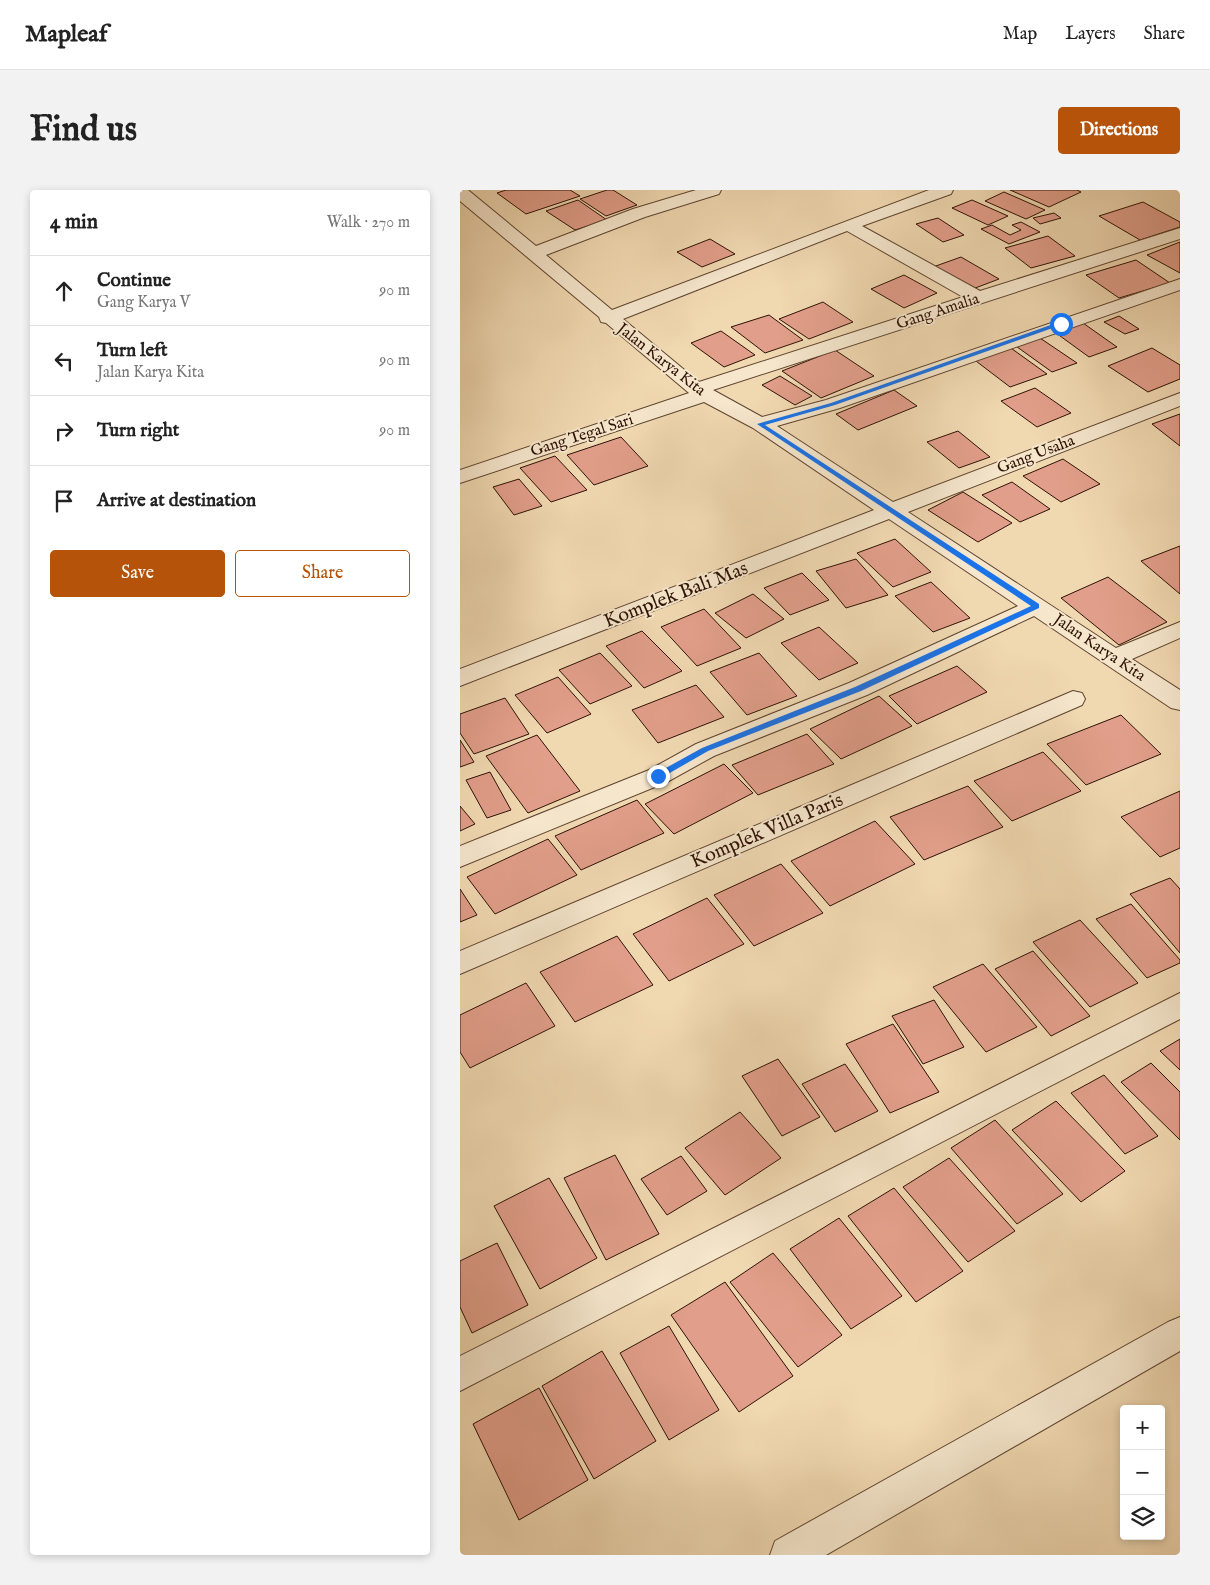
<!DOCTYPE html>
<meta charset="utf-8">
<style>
body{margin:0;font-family:"IM FELL English",serif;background:#f2f2f2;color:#222}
.controls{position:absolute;right:15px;bottom:15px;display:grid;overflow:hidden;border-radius:5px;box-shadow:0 2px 8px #0003}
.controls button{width:45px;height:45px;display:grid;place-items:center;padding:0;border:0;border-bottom:1px solid #e0e0e0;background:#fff;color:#222;font:25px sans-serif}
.stop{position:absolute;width:15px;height:15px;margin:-11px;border:4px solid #1a73e8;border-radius:50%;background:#fff}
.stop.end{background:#1a73e8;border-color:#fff;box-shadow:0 1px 5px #0008}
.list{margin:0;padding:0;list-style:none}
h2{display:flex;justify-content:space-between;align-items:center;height:65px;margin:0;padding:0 20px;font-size:21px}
h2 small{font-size:16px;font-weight:400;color:#767676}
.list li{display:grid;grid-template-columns:32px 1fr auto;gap:15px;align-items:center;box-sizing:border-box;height:70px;padding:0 20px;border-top:1px solid #e0e0e0}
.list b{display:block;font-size:19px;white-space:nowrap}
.list p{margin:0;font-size:16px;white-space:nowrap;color:#767676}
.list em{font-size:16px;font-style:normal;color:#767676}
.actions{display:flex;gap:10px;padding:15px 20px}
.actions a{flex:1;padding:11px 0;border:1px solid #b45309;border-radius:5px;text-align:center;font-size:18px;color:#b45309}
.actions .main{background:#b45309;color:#fff}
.icon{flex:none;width:28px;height:28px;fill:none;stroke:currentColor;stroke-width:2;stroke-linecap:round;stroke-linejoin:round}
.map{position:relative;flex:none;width:720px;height:1365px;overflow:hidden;border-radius:5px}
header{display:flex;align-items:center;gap:30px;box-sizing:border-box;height:70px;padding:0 25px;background:#fff;border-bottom:1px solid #e0e0e0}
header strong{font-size:24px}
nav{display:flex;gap:28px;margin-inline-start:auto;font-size:18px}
.intro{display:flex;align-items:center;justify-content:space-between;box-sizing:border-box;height:120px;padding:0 30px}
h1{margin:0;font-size:35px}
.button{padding:12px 22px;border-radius:5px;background:#b45309;color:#fff;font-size:18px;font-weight:700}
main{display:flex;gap:30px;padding:0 30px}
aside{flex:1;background:#fff;border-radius:5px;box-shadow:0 2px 8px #0003}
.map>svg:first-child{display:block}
.building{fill:#e19e8a;stroke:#2f1204}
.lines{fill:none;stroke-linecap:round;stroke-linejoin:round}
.minor-casing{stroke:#5f442f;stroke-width:2}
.minor{fill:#f5e6cc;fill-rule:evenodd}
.route{fill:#1a73e8}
.labels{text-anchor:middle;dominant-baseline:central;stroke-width:4;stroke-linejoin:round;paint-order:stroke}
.far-street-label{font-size:16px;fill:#2f1204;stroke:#f5e6cc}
.street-label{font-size:20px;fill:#2f1204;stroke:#f5e6cc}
</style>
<header>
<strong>Mapleaf</strong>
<nav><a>Map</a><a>Layers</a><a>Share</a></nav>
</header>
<div class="intro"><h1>Find us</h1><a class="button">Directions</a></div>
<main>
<aside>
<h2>4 min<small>Walk · 270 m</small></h2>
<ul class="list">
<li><svg class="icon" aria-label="ahead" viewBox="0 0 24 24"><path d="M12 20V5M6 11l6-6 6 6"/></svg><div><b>Continue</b><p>Gang Karya V</p></div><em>90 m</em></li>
<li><svg class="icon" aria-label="left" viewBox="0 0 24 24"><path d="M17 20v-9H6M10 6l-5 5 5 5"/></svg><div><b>Turn left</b><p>Jalan Karya Kita</p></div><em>90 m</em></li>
<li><svg class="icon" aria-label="right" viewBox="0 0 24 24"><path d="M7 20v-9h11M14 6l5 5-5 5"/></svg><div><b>Turn right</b></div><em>90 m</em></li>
<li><svg class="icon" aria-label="arrive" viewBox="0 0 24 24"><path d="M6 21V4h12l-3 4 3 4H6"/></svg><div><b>Arrive at destination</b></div></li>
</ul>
<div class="actions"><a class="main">Save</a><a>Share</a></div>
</aside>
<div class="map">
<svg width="720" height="1365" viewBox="0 0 720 1365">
<rect width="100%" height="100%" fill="#f0d8b1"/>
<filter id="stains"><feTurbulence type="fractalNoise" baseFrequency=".004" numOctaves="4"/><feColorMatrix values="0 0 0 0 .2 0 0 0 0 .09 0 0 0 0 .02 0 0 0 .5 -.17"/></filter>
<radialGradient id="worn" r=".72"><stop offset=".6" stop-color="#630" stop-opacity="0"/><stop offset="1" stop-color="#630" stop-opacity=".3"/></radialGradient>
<path class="building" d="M46,0H110L120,6L66,24L37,3Z
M147,0H153L177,15L146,26L120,9Z
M550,0H617L621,2L589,17Z
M544,2L585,20L566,29L525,11Z
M118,10L147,30L115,40L86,21Z
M512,10L548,26L528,35L492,18Z
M683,12L720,32V37L680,50L639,26Z
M594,23L601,28L580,34L573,28Z
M478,28L504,45L483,52L456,34Z
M561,32L580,42L549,54L521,39L532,35L550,45L561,40L552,35Z
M588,46L615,66L571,78L545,58Z
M250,49L275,64L242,77L217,62Z
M720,52V83L687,65Z
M501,67L539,89L510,100L473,77Z
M676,70L710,93L659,108L626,85Z
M444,85L477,103L444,118L411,99Z
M363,112L393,132L349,149L319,129Z
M309,125L343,150L305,163L271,137Z
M659,126L679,139L665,144L644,132Z
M623,133L657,157L629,167L596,143Z
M261,141L295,165L264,177L231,153Z
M577,146L617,173L592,182L553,154Z
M548,156L587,184L550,197L512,168Z
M692,158L720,175V189L688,202L648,176Z
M375,160L414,186L361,208L322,181Z
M320,186L352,206L335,215L302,195Z
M575,198L611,223L577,237L541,211Z
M434,200L457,216L398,240L376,224Z
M720,224V256L692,234Z
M498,241L530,267L499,278L467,252Z
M161,247L188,276L134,295L107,265Z
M95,266L127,300L91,312L60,278Z
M603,269L640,294L601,312L563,286Z
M59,289L82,316L54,325L33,297Z
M552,292L590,319L560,332L522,305Z
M503,302L552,333L518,352L468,320Z
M435,349L471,382L433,397L397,363Z
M720,356V404L681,371Z
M396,369L428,405L386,418L356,381Z
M342,383L369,410L330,425L304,398Z
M648,387L707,432L659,455L601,408Z
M471,392L510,428L473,442L435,406Z
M293,404L324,429L286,448L255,423Z
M244,419L281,458L237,476L201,437Z
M359,437L398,473L359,490L321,453Z
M182,441L222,481L184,498L146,456Z
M140,463L172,496L130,514L99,480Z
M299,463L337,506L287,525L250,482Z
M497,476L527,502L457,534L429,506Z
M98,487L131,524L87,543L55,505Z
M236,495L264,527L198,553L172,520Z
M419,506L452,536L381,569L350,539Z
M45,508L69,544L14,564L0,543V524Z
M661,525L701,564L626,595L587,554Z
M347,544L374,574L298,605L272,575Z
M77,545L120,601L68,623L26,566Z
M0,550L14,572L0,577Z
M583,562L621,601L552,631L514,591Z
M264,574L293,603L214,644L185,614Z
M30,582L51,620L27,628L6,590Z
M508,596L543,637L464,670L430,627Z
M720,601V658L700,667L661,627Z
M177,610L204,643L121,680L95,646Z
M0,616L15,634L0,641Z
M415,631L455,674L370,716L331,671Z
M88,649L117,685L35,724L7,687Z
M321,674L363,723L294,756L254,705Z
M710,688L720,699V763L670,704Z
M0,699L17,725L0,732Z
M247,708L284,754L209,791L173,744Z
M671,714L720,770V773L687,788L636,729Z
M620,730L678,793L630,817L573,752Z
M157,746L193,795L115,832L80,782Z
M573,761L630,826L591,846L535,779Z
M523,774L577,837L526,862L473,797Z
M66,793L95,836L10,878L0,862V825Z
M474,810L504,857L463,874L432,826Z
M433,834L479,902L430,923L386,854Z
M720,849V880L700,861Z
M318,869L360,927L322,946L282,886Z
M691,873L720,902V950L661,892Z
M385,874L418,921L375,942L342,894Z
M644,885L698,946L665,964L611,903Z
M596,911L665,981L621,1012L552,940Z
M280,922L321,968L265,1005L225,958Z
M535,930L603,1004L557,1034L491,958Z
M155,965L199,1044L146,1070L104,988Z
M221,966L247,1001L207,1025L181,989Z
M489,968L555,1041L508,1072L443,997Z
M89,988L137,1068L80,1099L34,1016Z
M434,998L503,1081L456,1112L388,1026Z
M379,1028L442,1106L391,1139L330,1059Z
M37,1053L68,1115L12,1143L0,1117V1071Z
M313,1063L382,1145L338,1177L270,1092Z
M265,1092L333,1186L279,1222L211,1125Z
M209,1136L259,1220L209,1250L160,1163Z
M142,1161L196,1251L134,1289L82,1196Z
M79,1198L128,1290L59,1330L13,1234Z"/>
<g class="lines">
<defs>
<path id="minor" d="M0,0H8L76,56L173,19L236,0H261L259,4L185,27L86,65L152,120L469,0H493L491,4L402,36L520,101L720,38V49L253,200L302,227L366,210L720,89V100L380,218L317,236L433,312L720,203V216L448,322L656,458L720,432V448L672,469L720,500V520L711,518L574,426L407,505L254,566L207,592L0,677V656L189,580L236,554L389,493L558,416L429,329L0,496V479L414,320L293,238L244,212L0,293V280L229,203L146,133L141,132L139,127L0,11ZM387,41L503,107L239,192L163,129Z
M613,501L622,503L625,509L622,515L0,784V761Z
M720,803V829L0,1201V1166Z
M720,1127V1161L366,1365H310L315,1351L708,1132Z"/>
</defs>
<use href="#minor" class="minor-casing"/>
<use href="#minor" class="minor"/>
</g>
<path class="route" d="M599,132L604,134L375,215L305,235L579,414V418L401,501L248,561L201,588H195V584L242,558L395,497L571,416L297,234L371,213Z"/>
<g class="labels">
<g class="far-street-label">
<text transform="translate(478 122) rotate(-18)">Gang Amalia</text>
<text transform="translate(201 170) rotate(38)">Jalan Karya Kita</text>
<text transform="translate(122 246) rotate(-18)">Gang Tegal Sari</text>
<text transform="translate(576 265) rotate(-21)">Gang Usaha</text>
<text transform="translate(639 458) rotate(34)">Jalan Karya Kita</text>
</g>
<g class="street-label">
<text transform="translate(216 405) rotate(-21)">Komplek Bali Mas</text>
<text transform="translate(307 641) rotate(-23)">Komplek Villa Paris</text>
</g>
</g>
<rect width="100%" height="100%" filter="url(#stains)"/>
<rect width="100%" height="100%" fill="url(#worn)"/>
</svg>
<div class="controls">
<button>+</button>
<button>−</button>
<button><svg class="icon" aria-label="layers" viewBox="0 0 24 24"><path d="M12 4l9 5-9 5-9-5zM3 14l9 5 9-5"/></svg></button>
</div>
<div class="stop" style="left:601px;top:134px"></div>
<div class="stop end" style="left:198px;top:586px"></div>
</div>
</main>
